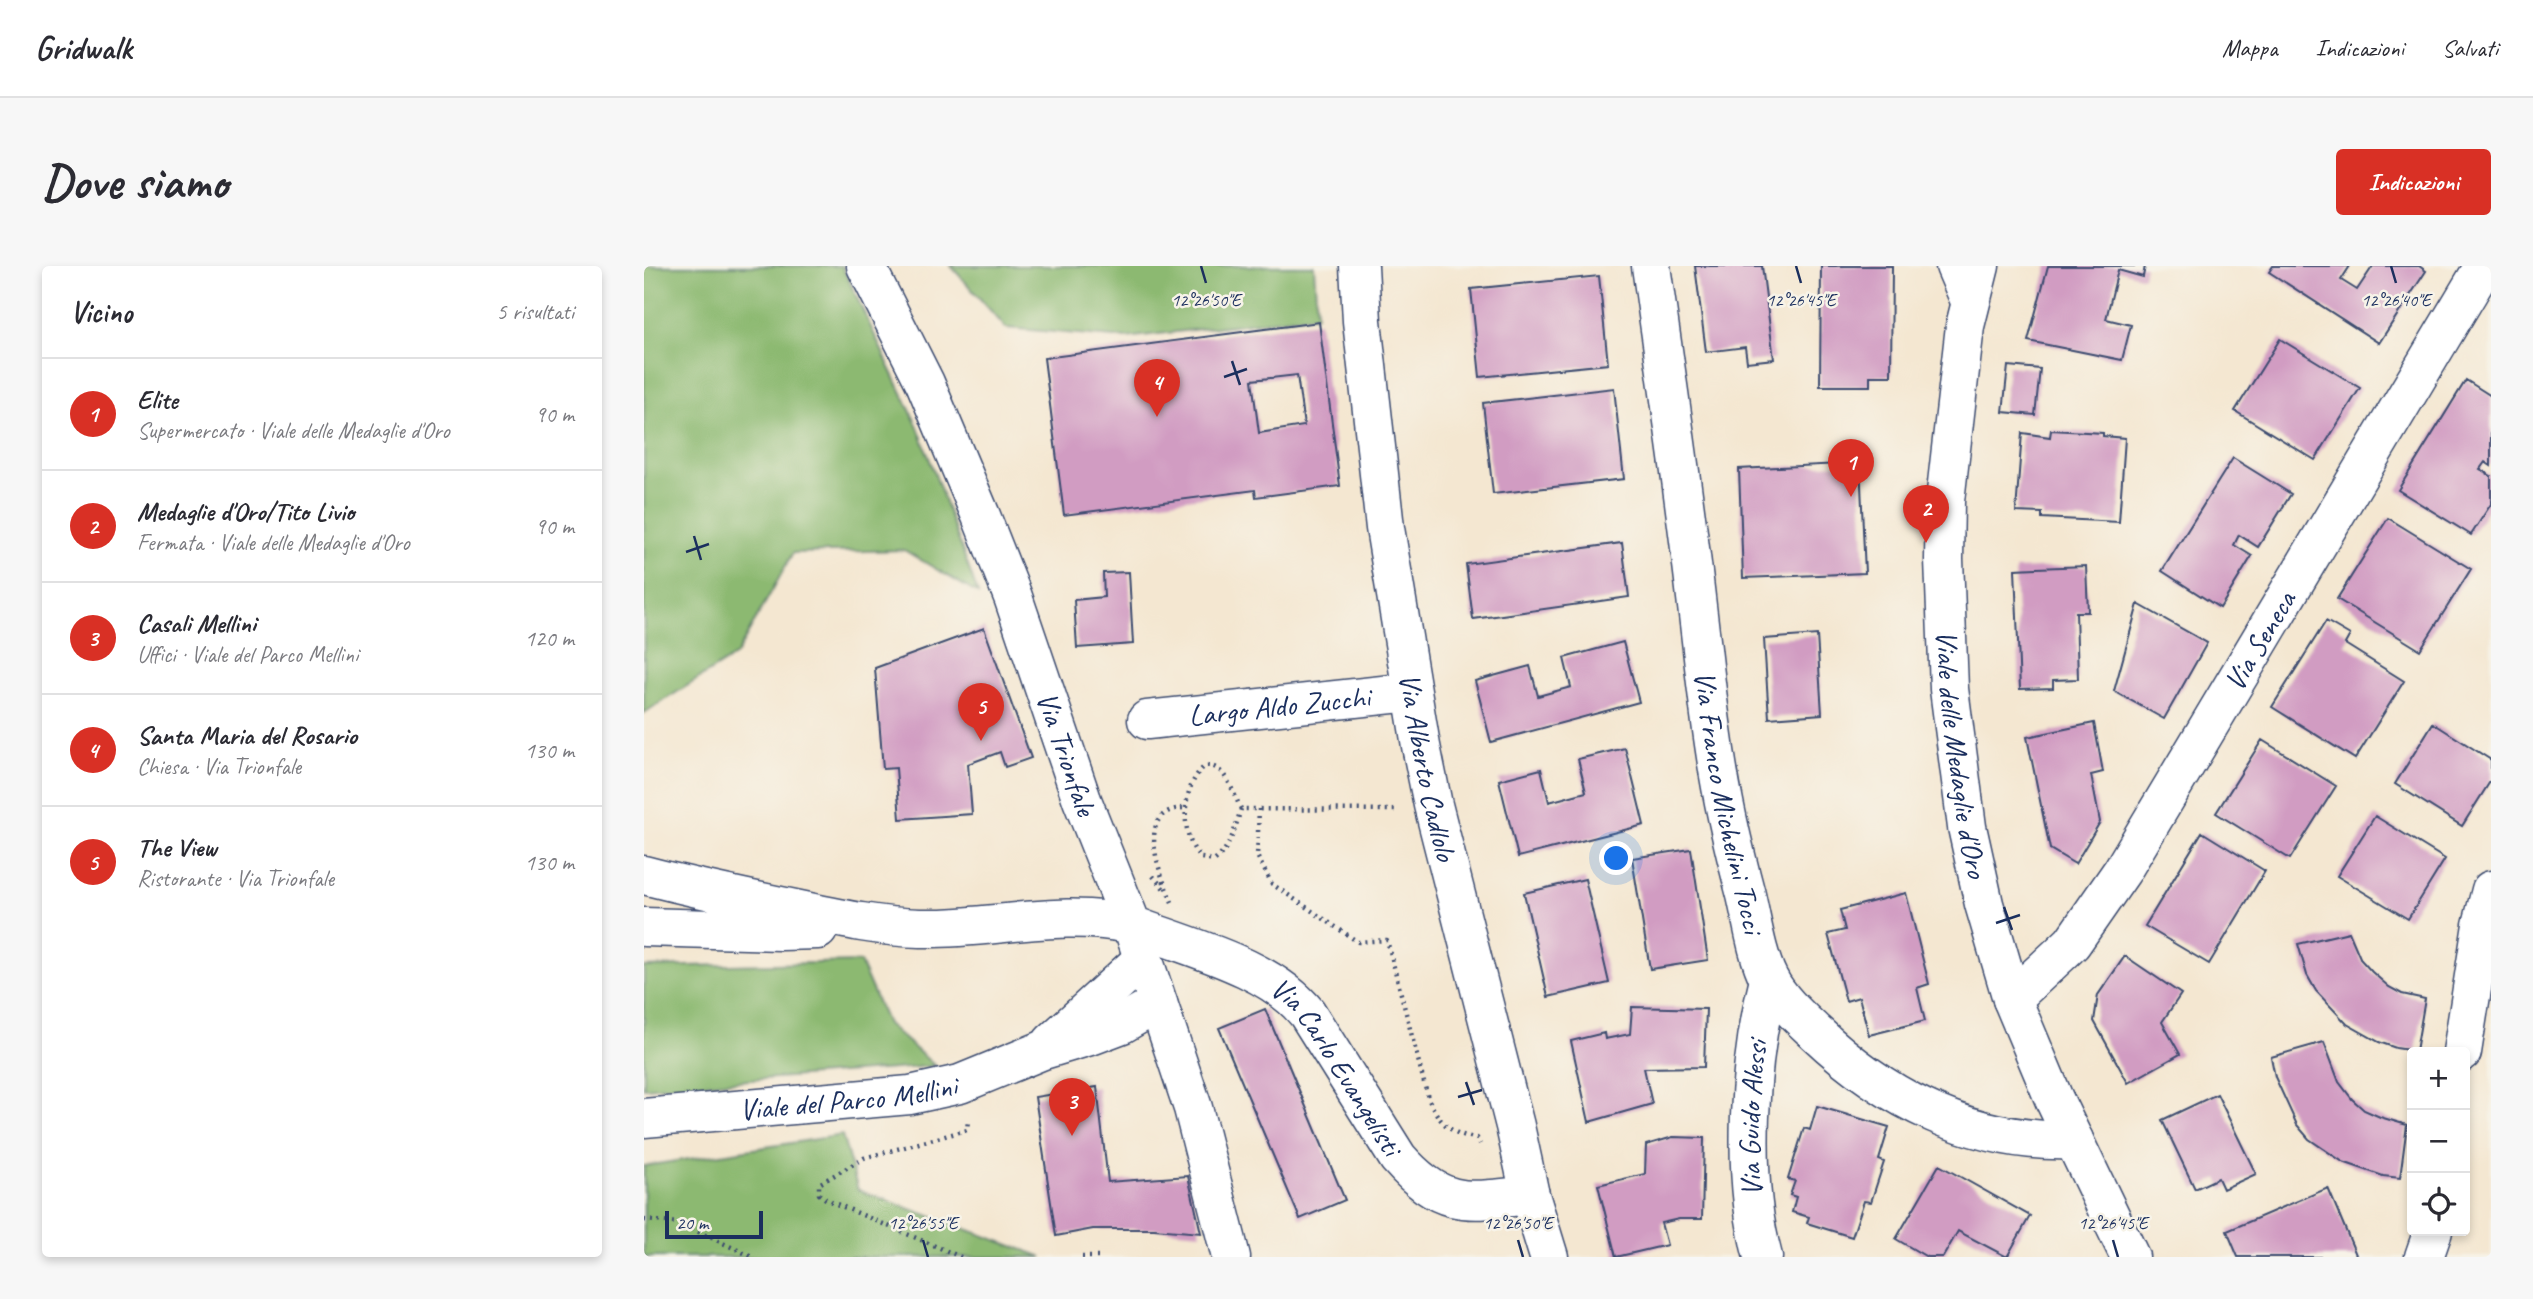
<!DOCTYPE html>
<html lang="it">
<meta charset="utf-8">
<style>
body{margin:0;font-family:Caveat,sans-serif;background:#f7f7f7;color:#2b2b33}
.controls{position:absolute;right:21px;bottom:21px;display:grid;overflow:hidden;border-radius:7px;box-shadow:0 4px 10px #0003}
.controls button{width:63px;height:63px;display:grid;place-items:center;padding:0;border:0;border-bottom:2px solid #e1e1e2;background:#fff;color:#2b2b33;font:35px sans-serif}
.scale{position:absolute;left:21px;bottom:18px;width:98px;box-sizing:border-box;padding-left:7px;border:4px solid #1b2f5e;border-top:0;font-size:19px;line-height:24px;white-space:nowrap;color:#1b2f5e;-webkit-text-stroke:5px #f7f3e8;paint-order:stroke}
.you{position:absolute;left:973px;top:593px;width:24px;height:24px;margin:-18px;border:5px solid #fff;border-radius:50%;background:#1a73e8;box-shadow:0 0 0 10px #1a73e833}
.badge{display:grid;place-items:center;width:46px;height:46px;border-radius:50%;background:#d93025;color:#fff;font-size:23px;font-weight:700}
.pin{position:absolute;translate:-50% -58px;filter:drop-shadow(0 2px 4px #0008)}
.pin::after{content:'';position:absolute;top:37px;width:24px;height:21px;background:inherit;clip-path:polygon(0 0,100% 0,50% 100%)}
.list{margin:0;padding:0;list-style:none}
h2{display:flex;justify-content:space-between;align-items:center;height:91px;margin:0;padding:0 28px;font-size:30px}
h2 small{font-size:23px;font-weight:400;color:#7c7c81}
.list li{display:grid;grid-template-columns:46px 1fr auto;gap:21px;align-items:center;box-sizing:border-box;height:112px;padding:0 28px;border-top:2px solid #e1e1e2}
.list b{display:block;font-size:26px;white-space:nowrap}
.list p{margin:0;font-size:23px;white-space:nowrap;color:#7c7c81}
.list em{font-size:23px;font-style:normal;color:#7c7c81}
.icon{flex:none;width:38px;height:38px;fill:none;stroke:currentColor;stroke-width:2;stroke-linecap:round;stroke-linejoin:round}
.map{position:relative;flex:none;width:1847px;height:991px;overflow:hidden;border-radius:7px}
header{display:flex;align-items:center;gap:42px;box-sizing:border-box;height:98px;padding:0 35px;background:#fff;border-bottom:2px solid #e1e1e2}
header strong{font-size:33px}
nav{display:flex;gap:38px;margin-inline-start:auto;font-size:24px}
.intro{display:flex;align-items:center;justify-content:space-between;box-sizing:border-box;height:168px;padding:0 42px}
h1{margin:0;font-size:49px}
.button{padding:18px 32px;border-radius:7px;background:#d93025;color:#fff;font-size:24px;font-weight:700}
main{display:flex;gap:42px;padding:0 42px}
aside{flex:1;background:#fff;border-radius:7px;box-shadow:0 4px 10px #0003}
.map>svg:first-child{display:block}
.forest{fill:#8cb971;stroke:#547468;stroke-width:2}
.building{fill:#d19cc2;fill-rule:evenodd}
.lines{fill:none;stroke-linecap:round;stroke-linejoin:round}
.minor-casing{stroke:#3c4b6f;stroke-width:41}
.major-casing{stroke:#3c4b6f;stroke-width:41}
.path{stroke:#3c4b6f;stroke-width:4.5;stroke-dasharray:2 5;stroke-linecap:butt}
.minor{stroke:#fff;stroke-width:38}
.major{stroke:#fff;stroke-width:38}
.ticks{fill:none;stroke:#1b2f5e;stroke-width:2.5}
.labels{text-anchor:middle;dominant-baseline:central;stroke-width:5;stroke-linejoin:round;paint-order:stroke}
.street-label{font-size:30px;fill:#1b2f5e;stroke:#f7f3e8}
.ticks-label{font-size:18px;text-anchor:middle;fill:#1b2f5e;stroke:#f7f3e8;stroke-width:5;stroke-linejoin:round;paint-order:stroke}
</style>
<header>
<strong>Gridwalk</strong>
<nav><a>Mappa</a><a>Indicazioni</a><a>Salvati</a></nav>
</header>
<div class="intro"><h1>Dove siamo</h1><a class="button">Indicazioni</a></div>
<main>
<aside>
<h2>Vicino<small>5 risultati</small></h2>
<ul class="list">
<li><span class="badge">1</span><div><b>Elite</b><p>Supermercato · Viale delle Medaglie d'Oro</p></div><em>90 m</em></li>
<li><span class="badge">2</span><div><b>Medaglie d'Oro/Tito Livio</b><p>Fermata · Viale delle Medaglie d'Oro</p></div><em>90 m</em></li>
<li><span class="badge">3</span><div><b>Casali Mellini</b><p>Uffici · Viale del Parco Mellini</p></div><em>120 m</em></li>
<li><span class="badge">4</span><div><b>Santa Maria del Rosario</b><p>Chiesa · Via Trionfale</p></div><em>130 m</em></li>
<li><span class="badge">5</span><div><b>The View</b><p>Ristorante · Via Trionfale</p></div><em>130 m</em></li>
</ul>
</aside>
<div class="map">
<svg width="1847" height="991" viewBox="0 0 1847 991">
<rect width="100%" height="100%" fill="#f7f3e8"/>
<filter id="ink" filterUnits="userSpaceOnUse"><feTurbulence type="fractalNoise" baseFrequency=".0143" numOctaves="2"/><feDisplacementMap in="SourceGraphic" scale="14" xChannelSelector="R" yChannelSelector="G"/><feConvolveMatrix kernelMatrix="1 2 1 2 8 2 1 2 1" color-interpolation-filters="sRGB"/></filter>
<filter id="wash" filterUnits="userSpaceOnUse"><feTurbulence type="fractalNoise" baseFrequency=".00686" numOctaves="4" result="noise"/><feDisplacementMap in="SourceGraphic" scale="28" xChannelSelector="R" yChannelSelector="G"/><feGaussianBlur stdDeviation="1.57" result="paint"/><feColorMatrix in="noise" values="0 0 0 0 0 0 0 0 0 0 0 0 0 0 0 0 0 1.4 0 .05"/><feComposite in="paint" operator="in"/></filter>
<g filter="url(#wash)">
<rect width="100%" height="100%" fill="#f4e7d1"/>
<path class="forest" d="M0,0H198L274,161L334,328L260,284L149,287L92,389L0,447Z
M307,0H670L673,49L482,72L362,62Z
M216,696L243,758L291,800L0,822V701Z
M198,869L214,924L399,991H0V900Z"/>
<g id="blocks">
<path class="building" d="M1051,0H1118L1130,93L1103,96L1101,81L1062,86Z
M1177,0H1248L1247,110H1226V120H1176Z
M1404,0H1501L1499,11L1474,4L1462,53L1487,59L1478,94L1384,75Z
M1629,0H1706L1697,14L1713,24L1729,0H1775L1782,5L1735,77L1625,6Z
M955,10L964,98L836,111L827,23Z
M675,56L696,220L612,231L611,224L420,249L400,92ZM653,109L660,160L615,167L608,114Z
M1636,73L1716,122L1671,194L1591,145Z
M1364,100L1396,103L1391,149L1359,146Z
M1822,114L1847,130V200L1841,196L1836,203L1847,210V238L1827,269L1754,224Z
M970,122L980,213L849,228L839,137Z
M1407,164L1459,167V170L1481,172L1475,256L1398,252V247L1372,246L1378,167L1406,171Z
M1589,192L1647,228L1614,281L1595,269L1590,279L1608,290L1576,342L1518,305Z
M1216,197L1221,307L1099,312L1095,203Z
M1744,252L1827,303L1776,384L1693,333Z
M978,277L985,331L829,353L822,298Z
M1442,300L1444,346H1432L1434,413L1409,414V422L1376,423L1371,303Z
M485,306L489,378L433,382L430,334L460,331L459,307Z
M1494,338L1563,377L1520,453L1470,425Z
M1682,355L1706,369L1701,378L1760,415L1711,493L1628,441Z
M340,362L387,492L361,501L356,486L324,498L328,548L256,553L252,502L239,503L231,402Z
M1173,369L1178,448L1125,452L1120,373Z
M979,376L995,436L847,476L831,415L886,400L894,430L927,421L920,392Z
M1450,457L1459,506L1447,509L1456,556L1431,598L1406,583L1383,471Z
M1789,457L1847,494V514L1818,560L1751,518Z
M1618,474L1692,520L1646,593L1572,547Z
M981,482L1000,559L874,591L855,514L897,503L905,536L942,526L934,493Z
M1731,550L1801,593L1764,653L1693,610Z
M1558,566L1621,605L1565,698L1501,660Z
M1047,583L1064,694L1006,703L988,592Z
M941,613L965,717L904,731L880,627Z
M1262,627L1285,718L1273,722L1281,755L1225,769L1215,731L1202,735L1184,668L1201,664L1196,644Z
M1705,666L1717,694L1728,706L1745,721L1758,728L1781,733L1772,785L1752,782L1735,776L1703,758L1672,725L1663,709L1654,678Z
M1481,690L1537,728L1518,756L1536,788L1484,817L1450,755L1454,729Z
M988,741L1062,743L1060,801L1000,802L1008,838L945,856L927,775L960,767L961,773L986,768Z
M621,743L701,934L656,953L575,762Z
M1680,776L1695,816L1708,833L1720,844L1736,851L1763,859L1756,912L1739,910L1699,896L1665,873L1653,859L1631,811L1627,791Z
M453,821L464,916L544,910L557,967L510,963H449L412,970L391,831Z
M1573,828L1612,908L1579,923L1574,912L1551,923L1518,854Z
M1173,840L1245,861L1235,894L1240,896L1227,936L1220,935L1208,971L1163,957L1165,951L1148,946L1152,931L1146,929L1151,915L1144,913L1160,862L1166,864Z
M1029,871L1060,872L1058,953H1035L1017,957L1023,979L972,991L954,919L1001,908L1002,879Z
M1295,899L1386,950L1363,991L1314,965L1299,991H1283L1252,973Z
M1684,922L1713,991H1594L1583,965Z"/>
</g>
</g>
<g filter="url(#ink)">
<use href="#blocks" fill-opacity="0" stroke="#3c4b6f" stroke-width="2"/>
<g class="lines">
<defs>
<g id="minor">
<path id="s1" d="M222,0L281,117L337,250L369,331L438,534L488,659C544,681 625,700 663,747L754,892C799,943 823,936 886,929"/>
<path id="s2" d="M715,0L718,55L741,262L777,480L789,539L871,860L886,929L905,991"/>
<path id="s3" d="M1007,0C1023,113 1040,226 1053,340C1059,390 1064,441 1072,491C1079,538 1090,584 1102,629C1108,655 1113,690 1125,713C1135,733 1155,751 1171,766C1243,834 1330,878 1430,874"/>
<path d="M1311,0L1326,35"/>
<path id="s4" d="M503,454L767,426"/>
<path id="s5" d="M1368,733L1428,677L1478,605L1840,0"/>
<path d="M408,776L499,693"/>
<path d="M1818,786L1838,659L1847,624"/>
<path id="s6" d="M0,852L266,829L316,818L399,784L449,769L478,758L514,737"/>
<path id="s7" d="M1119,991C1097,910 1104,795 1125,714"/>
<path d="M1780,991L1789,965"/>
</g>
<g id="major">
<path id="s8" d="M1336,0L1321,60L1301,235L1300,293L1305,423L1323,561L1340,638L1368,733L1410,833L1486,991"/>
<path d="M0,609C53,623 107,634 161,645C199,653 237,661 276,662C347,664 418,642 488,659L549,842L587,991"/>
<path d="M0,661L137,665L174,664"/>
</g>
</defs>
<use href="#minor" class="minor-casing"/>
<use href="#major" class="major-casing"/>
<path class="path" d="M597,543C591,562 587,581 571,594L557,592C535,570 537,520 561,500C581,497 589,527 597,543L754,544
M615,543L613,590L628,618L714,676L743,674L784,832C795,856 806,869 833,872L836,878
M509,610L521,624
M528,636C515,606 489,542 542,542
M0,954L35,957L109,991
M317,991L183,934L175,928V918L220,892L323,864L324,854
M438,991H458"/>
<use href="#minor" class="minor"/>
<use href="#major" class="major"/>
</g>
</g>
<path class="ticks" d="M557,0L562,17M1152,0L1157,17M1747,0L1752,17M588,95L596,119M580,111L603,103M50,270L57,294M42,286L65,278M1360,641L1368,664M1352,657L1376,649M822,816L830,839M814,831L838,824M279,974L284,991M874,974L879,991M1469,974L1474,991"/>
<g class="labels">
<g class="street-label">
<text stroke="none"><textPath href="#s5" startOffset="438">Via Seneca</textPath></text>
<text stroke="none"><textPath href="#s4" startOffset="133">Largo Aldo Zucchi</textPath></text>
<text stroke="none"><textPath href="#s8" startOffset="492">Viale delle Medaglie d'Oro</textPath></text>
<text stroke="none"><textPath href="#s1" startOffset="528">Via Trionfale</textPath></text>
<text stroke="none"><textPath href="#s2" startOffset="506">Via Alberto Cadlolo</textPath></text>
<text stroke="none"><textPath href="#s3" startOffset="542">Via Franco Michelini Tocci</textPath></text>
<text stroke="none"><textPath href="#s1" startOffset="970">Via Carlo Evangelisti</textPath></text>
<text stroke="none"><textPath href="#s6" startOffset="205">Viale del Parco Mellini</textPath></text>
<text stroke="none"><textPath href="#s7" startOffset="140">Via Guido Alessi</textPath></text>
</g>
</g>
<g class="ticks-label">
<text x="562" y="40">12°26'50"E</text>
<text x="1157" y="40">12°26'45"E</text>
<text x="1752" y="40">12°26'40"E</text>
<text x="279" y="963">12°26'55"E</text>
<text x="874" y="963">12°26'50"E</text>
<text x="1469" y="963">12°26'45"E</text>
</g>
</svg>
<div class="controls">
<button>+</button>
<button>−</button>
<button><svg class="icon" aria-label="locate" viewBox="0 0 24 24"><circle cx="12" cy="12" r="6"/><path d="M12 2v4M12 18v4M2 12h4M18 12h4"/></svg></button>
</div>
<div class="scale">20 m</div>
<div class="you"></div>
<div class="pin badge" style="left:1207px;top:231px">1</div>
<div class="pin badge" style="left:1282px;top:277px">2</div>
<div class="pin badge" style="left:428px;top:870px">3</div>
<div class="pin badge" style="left:513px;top:151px">4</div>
<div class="pin badge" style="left:337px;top:475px">5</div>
</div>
</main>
